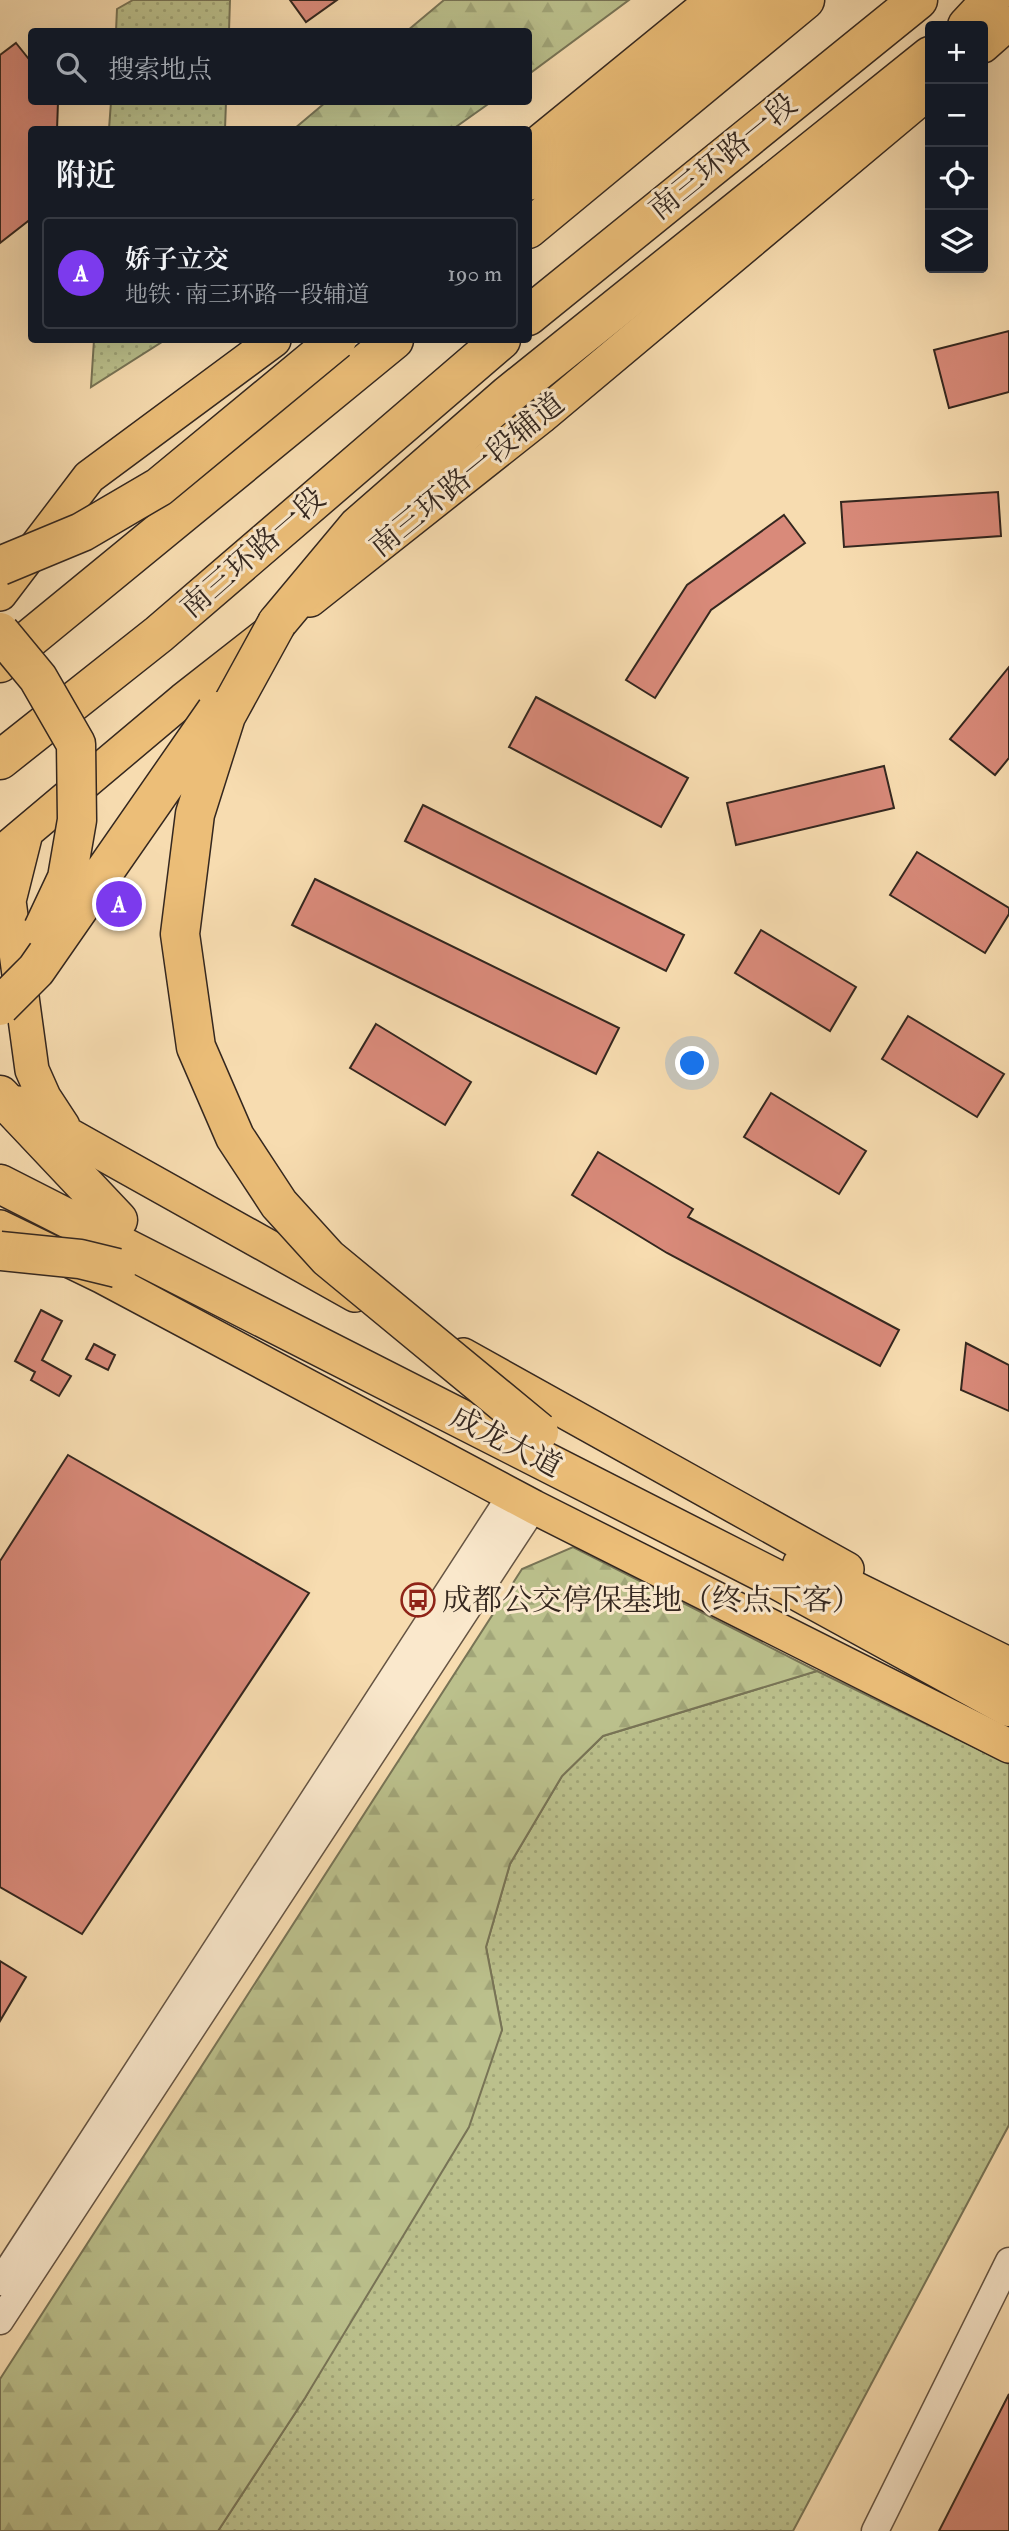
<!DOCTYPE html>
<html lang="zh">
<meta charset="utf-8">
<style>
body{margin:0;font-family:"IM FELL Double Pica","Noto Serif SC",serif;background:#20242c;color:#f1f3f6}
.controls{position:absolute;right:21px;top:21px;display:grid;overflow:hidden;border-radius:7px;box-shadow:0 7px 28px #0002}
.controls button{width:63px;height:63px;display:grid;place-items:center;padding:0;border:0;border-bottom:2px solid #363941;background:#171b24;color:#f1f3f6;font:35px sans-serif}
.you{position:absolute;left:693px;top:1064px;width:24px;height:24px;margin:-18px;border:5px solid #fff;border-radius:50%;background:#1a73e8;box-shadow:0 0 0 10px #1a73e833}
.badge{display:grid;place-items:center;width:46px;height:46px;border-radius:50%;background:#7c3aed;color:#fff;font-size:23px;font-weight:700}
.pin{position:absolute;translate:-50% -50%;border:4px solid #fff;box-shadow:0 2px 7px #0006}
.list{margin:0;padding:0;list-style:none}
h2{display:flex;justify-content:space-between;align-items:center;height:91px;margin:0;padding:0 28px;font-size:30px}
h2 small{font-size:23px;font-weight:400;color:#9ea1a6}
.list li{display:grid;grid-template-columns:46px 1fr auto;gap:21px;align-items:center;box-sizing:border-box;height:112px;margin:0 14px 14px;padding:0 14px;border:2px solid #363941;border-radius:7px}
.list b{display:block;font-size:26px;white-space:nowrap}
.list p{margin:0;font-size:23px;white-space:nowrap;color:#9ea1a6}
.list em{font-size:23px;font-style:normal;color:#9ea1a6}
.icon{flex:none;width:38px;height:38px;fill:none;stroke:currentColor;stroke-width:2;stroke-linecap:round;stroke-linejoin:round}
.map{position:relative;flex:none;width:1009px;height:2531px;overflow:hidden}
.search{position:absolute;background:#171b24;box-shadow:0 7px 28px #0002;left:28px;top:28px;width:504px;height:77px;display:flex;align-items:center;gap:18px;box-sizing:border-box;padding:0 24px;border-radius:7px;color:#9ea1a6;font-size:26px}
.panel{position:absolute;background:#171b24;box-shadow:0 7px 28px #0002;left:28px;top:126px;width:504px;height:217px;border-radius:7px}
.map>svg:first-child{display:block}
.grass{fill:url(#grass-dots);stroke:#787456;stroke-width:2}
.forest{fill:url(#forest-firs);stroke:#787456;stroke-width:2}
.building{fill:#d98a7a;stroke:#34271f;stroke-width:2}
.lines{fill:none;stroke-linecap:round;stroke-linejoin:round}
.minor-casing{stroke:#655443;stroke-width:29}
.major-casing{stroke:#34271f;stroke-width:36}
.highway-casing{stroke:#34271f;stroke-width:41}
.minor{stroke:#fae8cc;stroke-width:26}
.major{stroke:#ecbe78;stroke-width:33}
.highway{stroke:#ecbe78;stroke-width:38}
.highway-bridge-casing{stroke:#34271f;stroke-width:41;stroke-linecap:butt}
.highway-bridge{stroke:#ecbe78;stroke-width:38}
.labels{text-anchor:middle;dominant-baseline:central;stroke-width:6;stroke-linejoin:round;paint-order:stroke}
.street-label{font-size:30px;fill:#34271f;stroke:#fae8cc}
.poi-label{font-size:30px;fill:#34271f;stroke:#fae8cc;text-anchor:start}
</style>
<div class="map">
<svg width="1009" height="2531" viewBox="0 0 1009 2531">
<defs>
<pattern id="grass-dots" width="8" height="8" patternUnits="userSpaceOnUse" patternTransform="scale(1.75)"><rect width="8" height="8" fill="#bbc08c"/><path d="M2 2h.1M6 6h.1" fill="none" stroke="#a1a578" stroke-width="1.8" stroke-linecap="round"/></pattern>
<pattern id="forest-firs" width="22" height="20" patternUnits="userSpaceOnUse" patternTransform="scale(1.75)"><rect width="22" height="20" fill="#bbc08c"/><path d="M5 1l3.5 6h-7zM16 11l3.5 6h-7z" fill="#a1a578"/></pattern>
</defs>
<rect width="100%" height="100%" fill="#f7dcb0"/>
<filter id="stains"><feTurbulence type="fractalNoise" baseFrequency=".00286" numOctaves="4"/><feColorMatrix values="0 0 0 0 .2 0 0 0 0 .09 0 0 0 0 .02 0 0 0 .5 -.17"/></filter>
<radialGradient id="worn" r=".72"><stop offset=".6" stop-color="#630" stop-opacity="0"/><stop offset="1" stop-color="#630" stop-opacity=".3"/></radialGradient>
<path class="grass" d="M133,0H230L229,31H116L117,9Z
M111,102H226L225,129H109Z
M94,340H165L91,387Z
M817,1671L1009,1764V2125L793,2531H218L305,2398L502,2030L486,1947L510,1864L562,1776L603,1736Z"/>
<path class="forest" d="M444,0H629L529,74L528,32L407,31Z
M326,102H491L453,129H294Z
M573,1547L817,1671L603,1736L562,1776L510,1864L486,1947L502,2030L469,2127L305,2398L218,2531H0V2379L522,1569Z"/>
<path class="building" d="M290,0H337L306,22Z
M16,43L32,63V102H58L57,130H32V218L0,243V55Z
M1009,331V392L949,408L934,350Z
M998,492L1001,536L844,547L841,502Z
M784,515L805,543L711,610L655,698L626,680L687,585Z
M1009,667V758L995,775L950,739Z
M536,697L688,778L661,827L509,747Z
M884,766L894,808L736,845L727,803Z
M423,805L684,935L666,971L405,841Z
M917,852L1009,908V914L985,953L890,895Z
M315,879L619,1028L596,1074L292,925Z
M761,930L856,987L830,1031L735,973Z
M908,1016L1004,1074L977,1117L882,1059Z
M376,1024L471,1082L445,1125L350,1068Z
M771,1093L866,1151L839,1194L744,1137Z
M598,1152L693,1209L688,1217L899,1330L880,1366L667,1253L572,1195Z
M41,1310L62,1321L42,1360L71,1376L59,1396L31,1380L35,1372L15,1361Z
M966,1343L1009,1365V1411L961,1390Z
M94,1344L115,1355L108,1370L86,1359Z
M68,1455L309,1593L82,1934L0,1887V1561Z
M0,1961L26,1977L0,2021Z
M1009,2394V2531H939Z"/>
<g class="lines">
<defs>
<path id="minor" d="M0,2282L511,1495
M0,2321L534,1507
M875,2531L1009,2261"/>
<path id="major" d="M983,46L1009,23
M528,151L713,0
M0,594L89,477L274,340
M310,600L541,417L930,91
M26,833L9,901L32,1070L44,1097L63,1126
M0,854L183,700L271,631
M19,1103L71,1136L355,1295
M0,1227L103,1277L534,1507L1009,1746
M463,1355L847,1569"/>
<path id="highway" d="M967,26L991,0
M528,181L719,30L763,0
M528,229L805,0
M528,316L918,0
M277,623L358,526L508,395L930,56
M0,663L394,340
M0,760L159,634L501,340
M0,1095L118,1220
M0,1184L774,1578L1009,1707
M802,1565L1009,1667"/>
</defs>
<use href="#minor" class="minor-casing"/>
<use href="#major" class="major-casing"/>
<use href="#highway" class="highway-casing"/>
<use href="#minor" class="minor"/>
<use href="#major" class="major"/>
<use href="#highway" class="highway"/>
<defs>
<path id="highway-bridge" d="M0,566L82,532L159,487L337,340
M277,623L226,716L195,814L180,934L196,1047L235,1137L279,1204L328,1258L539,1432
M0,632L38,678L76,744L77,820L67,878L43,929
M0,1006L36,970L216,711
M0,1251L80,1259L117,1268"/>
</defs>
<use href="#highway-bridge" class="highway-bridge-casing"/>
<use href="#highway-bridge" class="highway-bridge"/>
</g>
<defs>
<symbol id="bus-ring" viewBox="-11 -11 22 22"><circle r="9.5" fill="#fae8cc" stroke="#8f2418" stroke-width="1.5"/><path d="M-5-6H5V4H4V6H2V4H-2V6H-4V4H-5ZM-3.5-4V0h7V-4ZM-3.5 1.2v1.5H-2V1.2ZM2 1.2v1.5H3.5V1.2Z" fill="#8f2418"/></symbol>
</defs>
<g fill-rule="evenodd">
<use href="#bus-ring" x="399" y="1581" width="38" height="38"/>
</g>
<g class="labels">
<g class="street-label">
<text transform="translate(723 157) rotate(-39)">南三环路一段</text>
<text transform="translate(467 475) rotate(-39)">南三环路一段辅道</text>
<text transform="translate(253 553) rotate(-41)">南三环路一段</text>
<text transform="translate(506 1442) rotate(27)">成龙大道</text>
</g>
<g class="poi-label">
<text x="442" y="1600">成都公交停保基地（终点下客）</text>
</g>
</g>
<rect width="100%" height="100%" filter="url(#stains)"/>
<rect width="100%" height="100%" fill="url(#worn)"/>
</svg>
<div class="controls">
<button>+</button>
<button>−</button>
<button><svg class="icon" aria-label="locate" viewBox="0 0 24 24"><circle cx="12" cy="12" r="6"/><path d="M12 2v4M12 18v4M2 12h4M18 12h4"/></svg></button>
<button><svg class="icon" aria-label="layers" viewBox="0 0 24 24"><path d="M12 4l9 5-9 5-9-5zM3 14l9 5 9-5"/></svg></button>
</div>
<div class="you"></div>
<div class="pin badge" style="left:119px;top:904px">A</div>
<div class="search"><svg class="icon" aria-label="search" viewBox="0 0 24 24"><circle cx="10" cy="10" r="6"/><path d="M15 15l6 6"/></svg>搜索地点</div>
<section class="panel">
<h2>附近<small></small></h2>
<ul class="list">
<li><span class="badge">A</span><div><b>娇子立交</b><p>地铁 · 南三环路一段辅道</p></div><em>190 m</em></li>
</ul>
</section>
</div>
